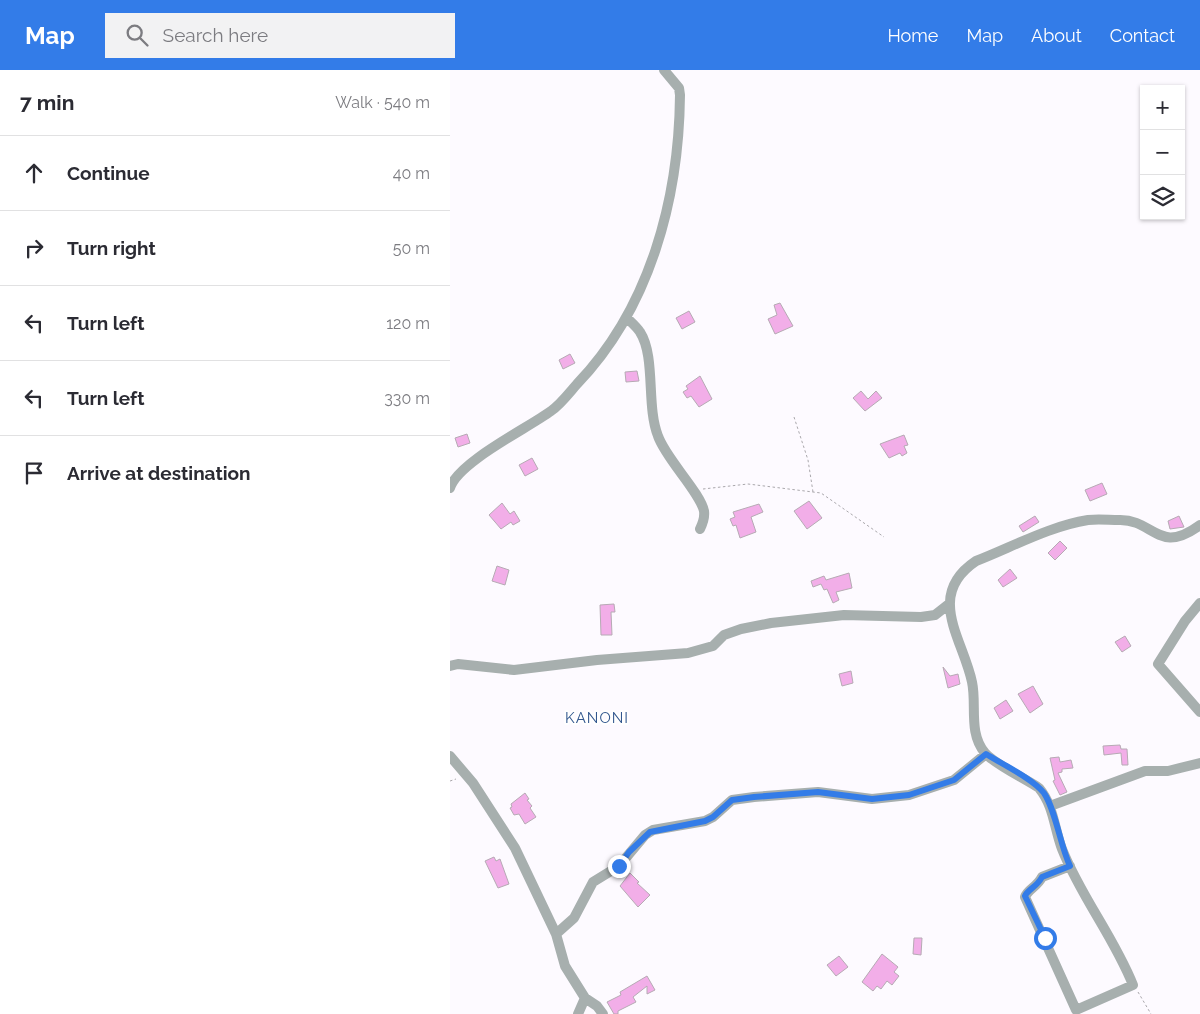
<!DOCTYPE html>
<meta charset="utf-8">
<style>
body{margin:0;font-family:Raleway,sans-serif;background:#f2f2f3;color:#2b2b33}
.controls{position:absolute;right:15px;top:15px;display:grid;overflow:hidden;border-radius:0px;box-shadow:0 1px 4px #0004}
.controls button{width:45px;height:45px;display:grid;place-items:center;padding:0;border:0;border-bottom:1px solid #e1e1e2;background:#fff;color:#2b2b33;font:25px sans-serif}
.stop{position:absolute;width:15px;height:15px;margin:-11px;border:4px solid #337ce8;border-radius:50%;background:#fff}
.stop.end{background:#337ce8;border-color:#fff;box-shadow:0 1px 5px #0008}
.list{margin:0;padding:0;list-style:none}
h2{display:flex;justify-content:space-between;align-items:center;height:65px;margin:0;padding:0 20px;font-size:21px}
h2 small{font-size:16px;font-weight:400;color:#7c7c81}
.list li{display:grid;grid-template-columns:32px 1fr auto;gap:15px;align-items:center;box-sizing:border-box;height:75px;padding:0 20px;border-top:1px solid #e1e1e2}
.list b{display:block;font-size:19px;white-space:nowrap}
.list em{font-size:16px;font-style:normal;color:#7c7c81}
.icon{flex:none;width:28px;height:28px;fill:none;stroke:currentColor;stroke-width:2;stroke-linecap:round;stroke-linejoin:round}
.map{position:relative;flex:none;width:750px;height:944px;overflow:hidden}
header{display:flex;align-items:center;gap:30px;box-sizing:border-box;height:70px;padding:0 25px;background:#337ce8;color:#fff}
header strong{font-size:24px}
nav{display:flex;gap:28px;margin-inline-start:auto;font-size:18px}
.search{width:350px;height:45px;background:#f2f2f3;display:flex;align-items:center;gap:12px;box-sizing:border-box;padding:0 18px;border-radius:0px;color:#7c7c81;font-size:19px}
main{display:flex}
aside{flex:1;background:#fff}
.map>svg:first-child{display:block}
.building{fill:#f2aee8;stroke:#b6aab4}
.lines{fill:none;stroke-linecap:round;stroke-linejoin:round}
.path{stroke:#aaa8ac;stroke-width:1;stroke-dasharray:2.5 2.5;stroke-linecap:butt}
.minor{stroke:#a7afae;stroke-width:10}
.route{stroke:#337ce8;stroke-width:6}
.labels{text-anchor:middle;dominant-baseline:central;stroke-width:4;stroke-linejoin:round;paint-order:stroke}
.quarter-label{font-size:15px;letter-spacing:1px;fill:#32578e;stroke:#fff}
</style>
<header>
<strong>Map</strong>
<div class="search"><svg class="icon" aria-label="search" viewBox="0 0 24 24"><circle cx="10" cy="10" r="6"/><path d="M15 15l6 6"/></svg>Search here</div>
<nav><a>Home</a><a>Map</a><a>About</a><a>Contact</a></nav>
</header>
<main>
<aside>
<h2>7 min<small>Walk · 540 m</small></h2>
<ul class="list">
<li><svg class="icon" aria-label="ahead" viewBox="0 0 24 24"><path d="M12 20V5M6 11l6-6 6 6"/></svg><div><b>Continue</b></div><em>40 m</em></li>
<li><svg class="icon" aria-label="right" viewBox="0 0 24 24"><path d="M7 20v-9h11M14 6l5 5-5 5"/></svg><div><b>Turn right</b></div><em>50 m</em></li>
<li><svg class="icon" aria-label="left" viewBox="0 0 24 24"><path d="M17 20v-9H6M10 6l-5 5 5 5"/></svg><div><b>Turn left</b></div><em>120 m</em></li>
<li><svg class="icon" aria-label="left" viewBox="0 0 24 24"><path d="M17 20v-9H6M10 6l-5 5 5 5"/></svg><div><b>Turn left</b></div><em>330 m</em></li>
<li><svg class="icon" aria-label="arrive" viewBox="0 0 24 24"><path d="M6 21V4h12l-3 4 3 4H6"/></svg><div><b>Arrive at destination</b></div></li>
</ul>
</aside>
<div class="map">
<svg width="750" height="944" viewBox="0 0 750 944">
<rect width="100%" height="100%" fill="#fdfaff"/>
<path class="building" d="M330,233L343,256L325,264L318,249L327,245L324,235Z
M239,241L245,252L232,259L226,248Z
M120,284L125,293L113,299L109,290Z
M187,301L189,311L176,312L175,302Z
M250,306L262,329L249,337L241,326L237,328L233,322L238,319L236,316Z
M411,321L418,329L426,321L432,328L415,341L403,328Z
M17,364L20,373L8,377L5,368Z
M454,365L458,375L454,376L457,383L452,386L450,383L439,388L430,374Z
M82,388L88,399L75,406L69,395Z
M652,413L657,424L640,431L635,420Z
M359,431L372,448L357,459L344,441Z
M52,433L60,444L64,441L70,451L63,455L61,452L51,459L39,445Z
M309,434L313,442L301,447L306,462L290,468L286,455L283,456L280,449L285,447L283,442Z
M585,446L589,452L573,462L569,456Z
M729,446L734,457L720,459L718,451Z
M610,471L617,478L605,490L598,483Z
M47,496L59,500L55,515L42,511Z
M560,499L567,508L553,517L548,510Z
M399,503L402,518L386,522L389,530L383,533L377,519L374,520L371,514L363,517L361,511L374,506L376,510Z
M164,534L165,542H161L162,565H151L150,535Z
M675,566L681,576L672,582L665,572Z
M493,597L500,606L508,604L510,614L498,618Z
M401,601L403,613L392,616L389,604Z
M583,616L593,634L580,643L568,624Z
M556,630L563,641L550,649L544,638Z
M670,675L671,679H677L678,695H672L671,683L654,685L653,676Z
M609,687L610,692L621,690L623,698L612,699V702L608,703L617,722L610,725L603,711L605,710L600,688Z
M75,723L79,729L77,730L82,736L80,738L86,747L75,754L69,744L64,745L60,738L62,737L61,734Z
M44,787L46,791L50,789L59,814L48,818L35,791Z
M180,803L189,812L187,813L200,825L188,837L170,816Z
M464,868H472L471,885L463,884Z
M432,884L448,897L444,902L449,906L442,915L437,911L431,919L427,916L423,921L412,912Z
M389,886L398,897L386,906L377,895Z
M197,906L205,920L197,924V916L183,927L186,932L168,941V944H164L157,932L171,925L170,922Z"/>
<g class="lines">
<path class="path" d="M344,347L358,390L363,422
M253,419L298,414L371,423L434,467
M0,711L6,709
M688,922L701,944"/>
<path class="minor" d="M177,248C181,252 187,257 190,262C206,287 196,336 208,366C216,389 250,422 254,441C255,448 253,453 250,459
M0,418C8,392 78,358 101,341C111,334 119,323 127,314C200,238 229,129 230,25L229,18L214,0
M750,533L735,551L708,594L750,642
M0,596L8,594L64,600L147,590L238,583L263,576L274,565L291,559L321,553L394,545L471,547L485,545L499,534
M0,686L23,713L65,778L106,864L115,896L135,928L128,944
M600,736L695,701H718L750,693
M620,796L592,807C587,817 578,819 575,827L626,940L683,915C664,867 631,827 612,779C604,758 604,736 589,718C576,709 544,694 535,683C518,663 527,635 522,612C513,569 475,525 526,491C562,477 600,456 638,450C648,449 659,450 669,450C704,449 708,486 750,455
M106,864L124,848L143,812L169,796L195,765L203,760L255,751L263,747L282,730L304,727L368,722L422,729L459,725L504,710L536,684
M135,928L147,936L153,944"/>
</g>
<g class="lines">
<path class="route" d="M169,796L179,782L200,762L255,751L263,747L282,730L304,727L368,722L422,729L459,725L504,710L536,684C552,694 583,709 594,723C606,741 610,775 620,796L592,807C587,817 578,819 575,826L595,868"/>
</g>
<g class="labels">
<g class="quarter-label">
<text x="147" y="648">KANONI</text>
</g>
</g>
</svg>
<div class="controls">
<button>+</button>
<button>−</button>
<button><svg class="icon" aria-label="layers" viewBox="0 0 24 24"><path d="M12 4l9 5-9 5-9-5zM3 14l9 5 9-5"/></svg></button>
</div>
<div class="stop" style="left:595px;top:868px"></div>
<div class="stop end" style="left:169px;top:796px"></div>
</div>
</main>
